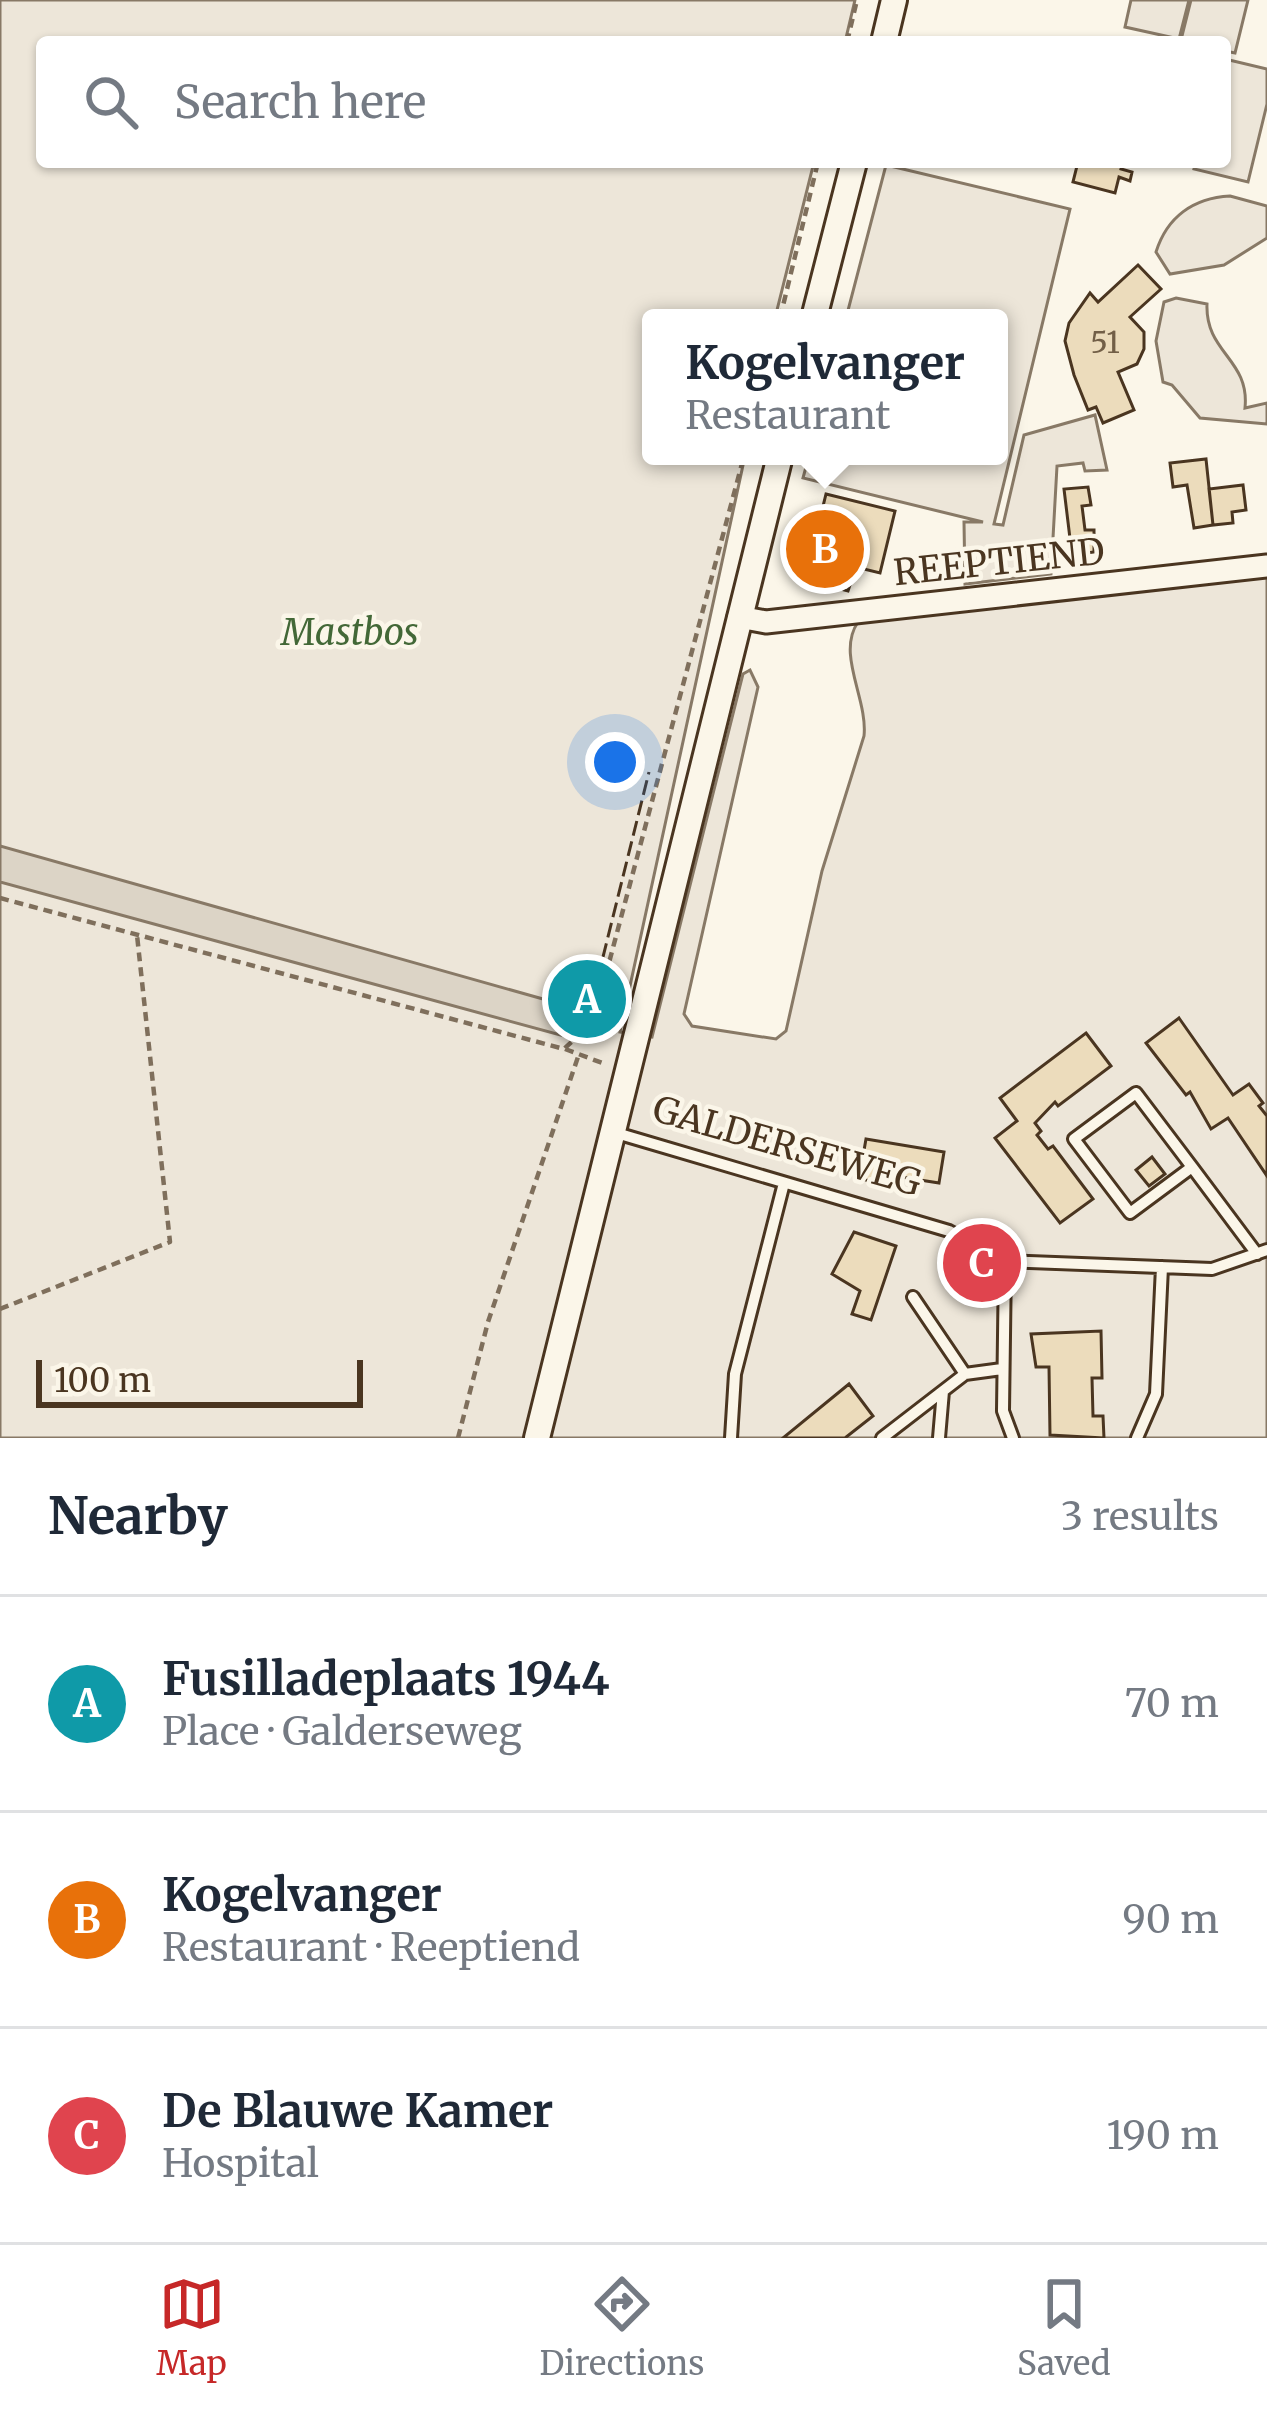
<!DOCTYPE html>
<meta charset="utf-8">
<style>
body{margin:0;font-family:Merriweather,serif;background:#f2f2f3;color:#1f2937}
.scale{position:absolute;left:36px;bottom:30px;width:327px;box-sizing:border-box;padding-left:12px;border:6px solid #4a3520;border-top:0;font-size:33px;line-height:42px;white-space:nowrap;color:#4a3520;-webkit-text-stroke:9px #fbf6e9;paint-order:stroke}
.you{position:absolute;left:615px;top:762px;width:42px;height:42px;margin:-30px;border:9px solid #fff;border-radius:50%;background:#1a73e8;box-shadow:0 0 0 18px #1a73e833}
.badge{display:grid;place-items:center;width:78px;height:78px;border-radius:50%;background:#c62828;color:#fff;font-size:39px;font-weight:700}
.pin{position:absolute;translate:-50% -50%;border:6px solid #fff;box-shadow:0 3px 12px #0006}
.popup{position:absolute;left:642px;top:309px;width:366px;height:156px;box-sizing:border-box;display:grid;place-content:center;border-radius:12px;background:#fff;filter:drop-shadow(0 3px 9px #0005);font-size:39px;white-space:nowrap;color:#747a83}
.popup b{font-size:45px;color:#1f2937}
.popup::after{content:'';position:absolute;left:50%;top:100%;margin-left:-24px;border:24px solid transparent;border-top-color:#fff}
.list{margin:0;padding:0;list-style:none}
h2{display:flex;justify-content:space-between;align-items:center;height:156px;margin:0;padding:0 48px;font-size:51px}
h2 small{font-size:39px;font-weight:400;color:#747a83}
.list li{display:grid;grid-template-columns:78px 1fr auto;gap:36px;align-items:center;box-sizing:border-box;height:216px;padding:0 48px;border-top:3px solid #e0e1e3}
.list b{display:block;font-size:45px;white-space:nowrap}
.list p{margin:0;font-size:39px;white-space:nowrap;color:#747a83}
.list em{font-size:39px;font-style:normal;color:#747a83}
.icon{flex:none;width:66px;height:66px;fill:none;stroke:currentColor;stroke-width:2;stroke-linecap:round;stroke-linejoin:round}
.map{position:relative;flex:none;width:1267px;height:1438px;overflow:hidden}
.search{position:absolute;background:#fff;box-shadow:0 3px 9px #0004;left:36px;right:36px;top:36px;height:132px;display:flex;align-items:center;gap:30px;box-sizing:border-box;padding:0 42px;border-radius:12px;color:#747a83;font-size:45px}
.sheet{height:804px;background:#fff}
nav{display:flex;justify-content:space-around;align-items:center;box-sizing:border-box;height:168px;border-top:3px solid #e0e1e3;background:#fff;font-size:33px;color:#747a83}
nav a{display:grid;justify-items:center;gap:6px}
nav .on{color:#c62828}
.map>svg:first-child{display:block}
.green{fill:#ede6d9;stroke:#887966;stroke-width:3}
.water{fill:#dcd4c6;stroke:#887966;stroke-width:3}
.building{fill:#ecdcbc;stroke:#4a3520;stroke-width:3}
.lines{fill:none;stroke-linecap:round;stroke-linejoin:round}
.service-casing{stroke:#4a3520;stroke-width:16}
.minor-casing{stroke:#4a3520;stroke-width:27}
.tertiary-casing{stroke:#4a3520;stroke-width:30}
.path{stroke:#7f6f5c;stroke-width:4.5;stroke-dasharray:9 6;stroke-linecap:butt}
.service{stroke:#fbf6e9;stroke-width:10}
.minor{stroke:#fbf6e9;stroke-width:21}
.tertiary{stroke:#fbf6e9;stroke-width:24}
.fence{stroke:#4a3520;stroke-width:3;stroke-dasharray:15 6;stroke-linecap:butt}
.labels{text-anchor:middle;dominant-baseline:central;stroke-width:9;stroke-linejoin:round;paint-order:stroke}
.number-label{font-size:30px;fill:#725f47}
.street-label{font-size:36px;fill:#4a3520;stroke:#fbf6e9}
.park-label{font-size:36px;font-style:italic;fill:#436837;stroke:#fbf6e9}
</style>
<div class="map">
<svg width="1267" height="1438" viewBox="0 0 1267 1438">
<rect width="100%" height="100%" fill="#fbf6e9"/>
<path class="green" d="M0,0H855L845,42H42V162H814L775,318H651V456H745L620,1032L652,1037L743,674L750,670L758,687L684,1014L692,1026L776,1039L786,1031L822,871L864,736C868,699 836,654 858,622L1267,577V1438H0Z
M1131,0H1189L1179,39L1125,27Z
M1191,0H1248L1235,53L1225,51V42L1181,40Z
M1225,59L1267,69V104L1248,182L1194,169L1196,162H1225Z
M886,165L1070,209L994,524L1003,525L1024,435L1095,415L1107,470L1085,471L1083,463L1057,466L1051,574L965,584L964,522H983L803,478L809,456H999V318H846Z
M1230,196L1267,206V238L1224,265L1170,274L1156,252C1167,217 1193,198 1230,196Z
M1176,298L1207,304C1205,353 1250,359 1245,408L1267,403V424L1200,418L1172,385L1163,382L1156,341L1164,302Z"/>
<path class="water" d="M0,846L575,1008L564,1036L0,882Z"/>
<path class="building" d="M1078,162H1123L1121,169L1132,172L1130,181L1119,177L1115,193L1073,182Z
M1138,265L1161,289L1130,317L1144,332V349L1137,364L1118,372L1134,410L1103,423L1096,407L1088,410L1074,375L1065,341L1069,323L1090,293L1098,302Z
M1206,459L1213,525L1194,528L1187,485L1173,487L1170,463Z
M1243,485L1246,510L1232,512L1233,523L1213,525L1209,489Z
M1088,487L1091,505L1082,506L1085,530H1094V552L1072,555L1064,489Z
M826,494L895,511L880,573L856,567L848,591L805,580Z
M1179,1018L1233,1095L1249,1084L1263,1103L1259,1106L1267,1116V1176L1228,1118L1211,1129L1190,1092L1186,1095L1146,1043Z
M1086,1033L1111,1066L1058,1106L1055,1102L1035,1123L1041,1131L1037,1135L1048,1149L1053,1146L1093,1199L1060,1223L995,1138L1017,1121L1000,1098Z
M866,1139L944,1152L939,1183L901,1177L899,1185L859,1179Z
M1152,1157L1165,1174L1149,1186L1136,1170Z
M854,1232L896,1246L871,1320L852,1314L860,1291L832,1274Z
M1101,1331L1102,1378H1092L1093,1416H1103L1104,1438L1050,1435L1049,1367H1036L1031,1334Z
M849,1384L873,1416L845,1438H783Z"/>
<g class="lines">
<defs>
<path id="service" d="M1136,1093L1192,1167L1130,1213L1074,1139Z
M613,1132L949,1231L1005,1261L1212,1269L1267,1250
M1192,1167L1257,1254
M1005,1261L1003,1411L1013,1438
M913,1297L965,1374
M731,1438L735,1374L784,1183
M882,1438L965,1374L1002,1369
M939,1438L943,1391
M1137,1438L1156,1394L1162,1267"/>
<path id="minor" d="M739,617L766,622L1267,566"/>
<path id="tertiary" d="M884,42L894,0
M814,318L854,162
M537,1438L780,456"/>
</defs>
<use href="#service" class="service-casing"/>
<use href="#minor" class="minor-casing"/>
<use href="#tertiary" class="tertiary-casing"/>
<path class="path" d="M847,42L857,0
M780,318L818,162
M0,898L564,1049L622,994
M594,1019L744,456
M565,1049L605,1064
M0,1309L170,1242L137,935
M458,1438L488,1322L579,1054"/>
<use href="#service" class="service"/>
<use href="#minor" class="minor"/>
<use href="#tertiary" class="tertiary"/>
<path class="fence" d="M568,1006L596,985L649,772"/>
</g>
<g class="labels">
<g class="number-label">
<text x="1105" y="342">51</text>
</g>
<g class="street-label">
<text transform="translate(999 562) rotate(-6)">REEPTIEND</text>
<text transform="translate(787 1146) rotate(16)">GALDERSEWEG</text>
</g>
<g class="park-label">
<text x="350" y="632">Mastbos</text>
</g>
</g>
</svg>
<div class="scale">100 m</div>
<div class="you"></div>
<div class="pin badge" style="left:587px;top:999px;background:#0f9aa8">A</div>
<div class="pin badge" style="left:825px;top:549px;background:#e8710a">B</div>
<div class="popup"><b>Kogelvanger</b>Restaurant</div>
<div class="pin badge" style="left:982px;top:1263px;background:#e0444e">C</div>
<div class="search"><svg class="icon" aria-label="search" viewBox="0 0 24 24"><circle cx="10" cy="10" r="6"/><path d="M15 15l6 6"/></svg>Search here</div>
</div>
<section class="sheet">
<h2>Nearby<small>3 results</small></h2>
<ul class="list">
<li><span class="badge" style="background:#0f9aa8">A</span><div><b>Fusilladeplaats 1944</b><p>Place · Galderseweg</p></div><em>70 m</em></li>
<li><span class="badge" style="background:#e8710a">B</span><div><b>Kogelvanger</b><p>Restaurant · Reeptiend</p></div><em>90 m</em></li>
<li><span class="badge" style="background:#e0444e">C</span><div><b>De Blauwe Kamer</b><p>Hospital</p></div><em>190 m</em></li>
</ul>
</section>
<nav>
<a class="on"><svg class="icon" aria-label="map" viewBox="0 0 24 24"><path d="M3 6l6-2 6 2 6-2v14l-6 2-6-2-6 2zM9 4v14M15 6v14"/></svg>Map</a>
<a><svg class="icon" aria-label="directions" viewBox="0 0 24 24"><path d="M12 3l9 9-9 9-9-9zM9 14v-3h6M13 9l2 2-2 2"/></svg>Directions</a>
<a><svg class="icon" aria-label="saved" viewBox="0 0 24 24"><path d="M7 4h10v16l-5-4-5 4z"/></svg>Saved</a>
</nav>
